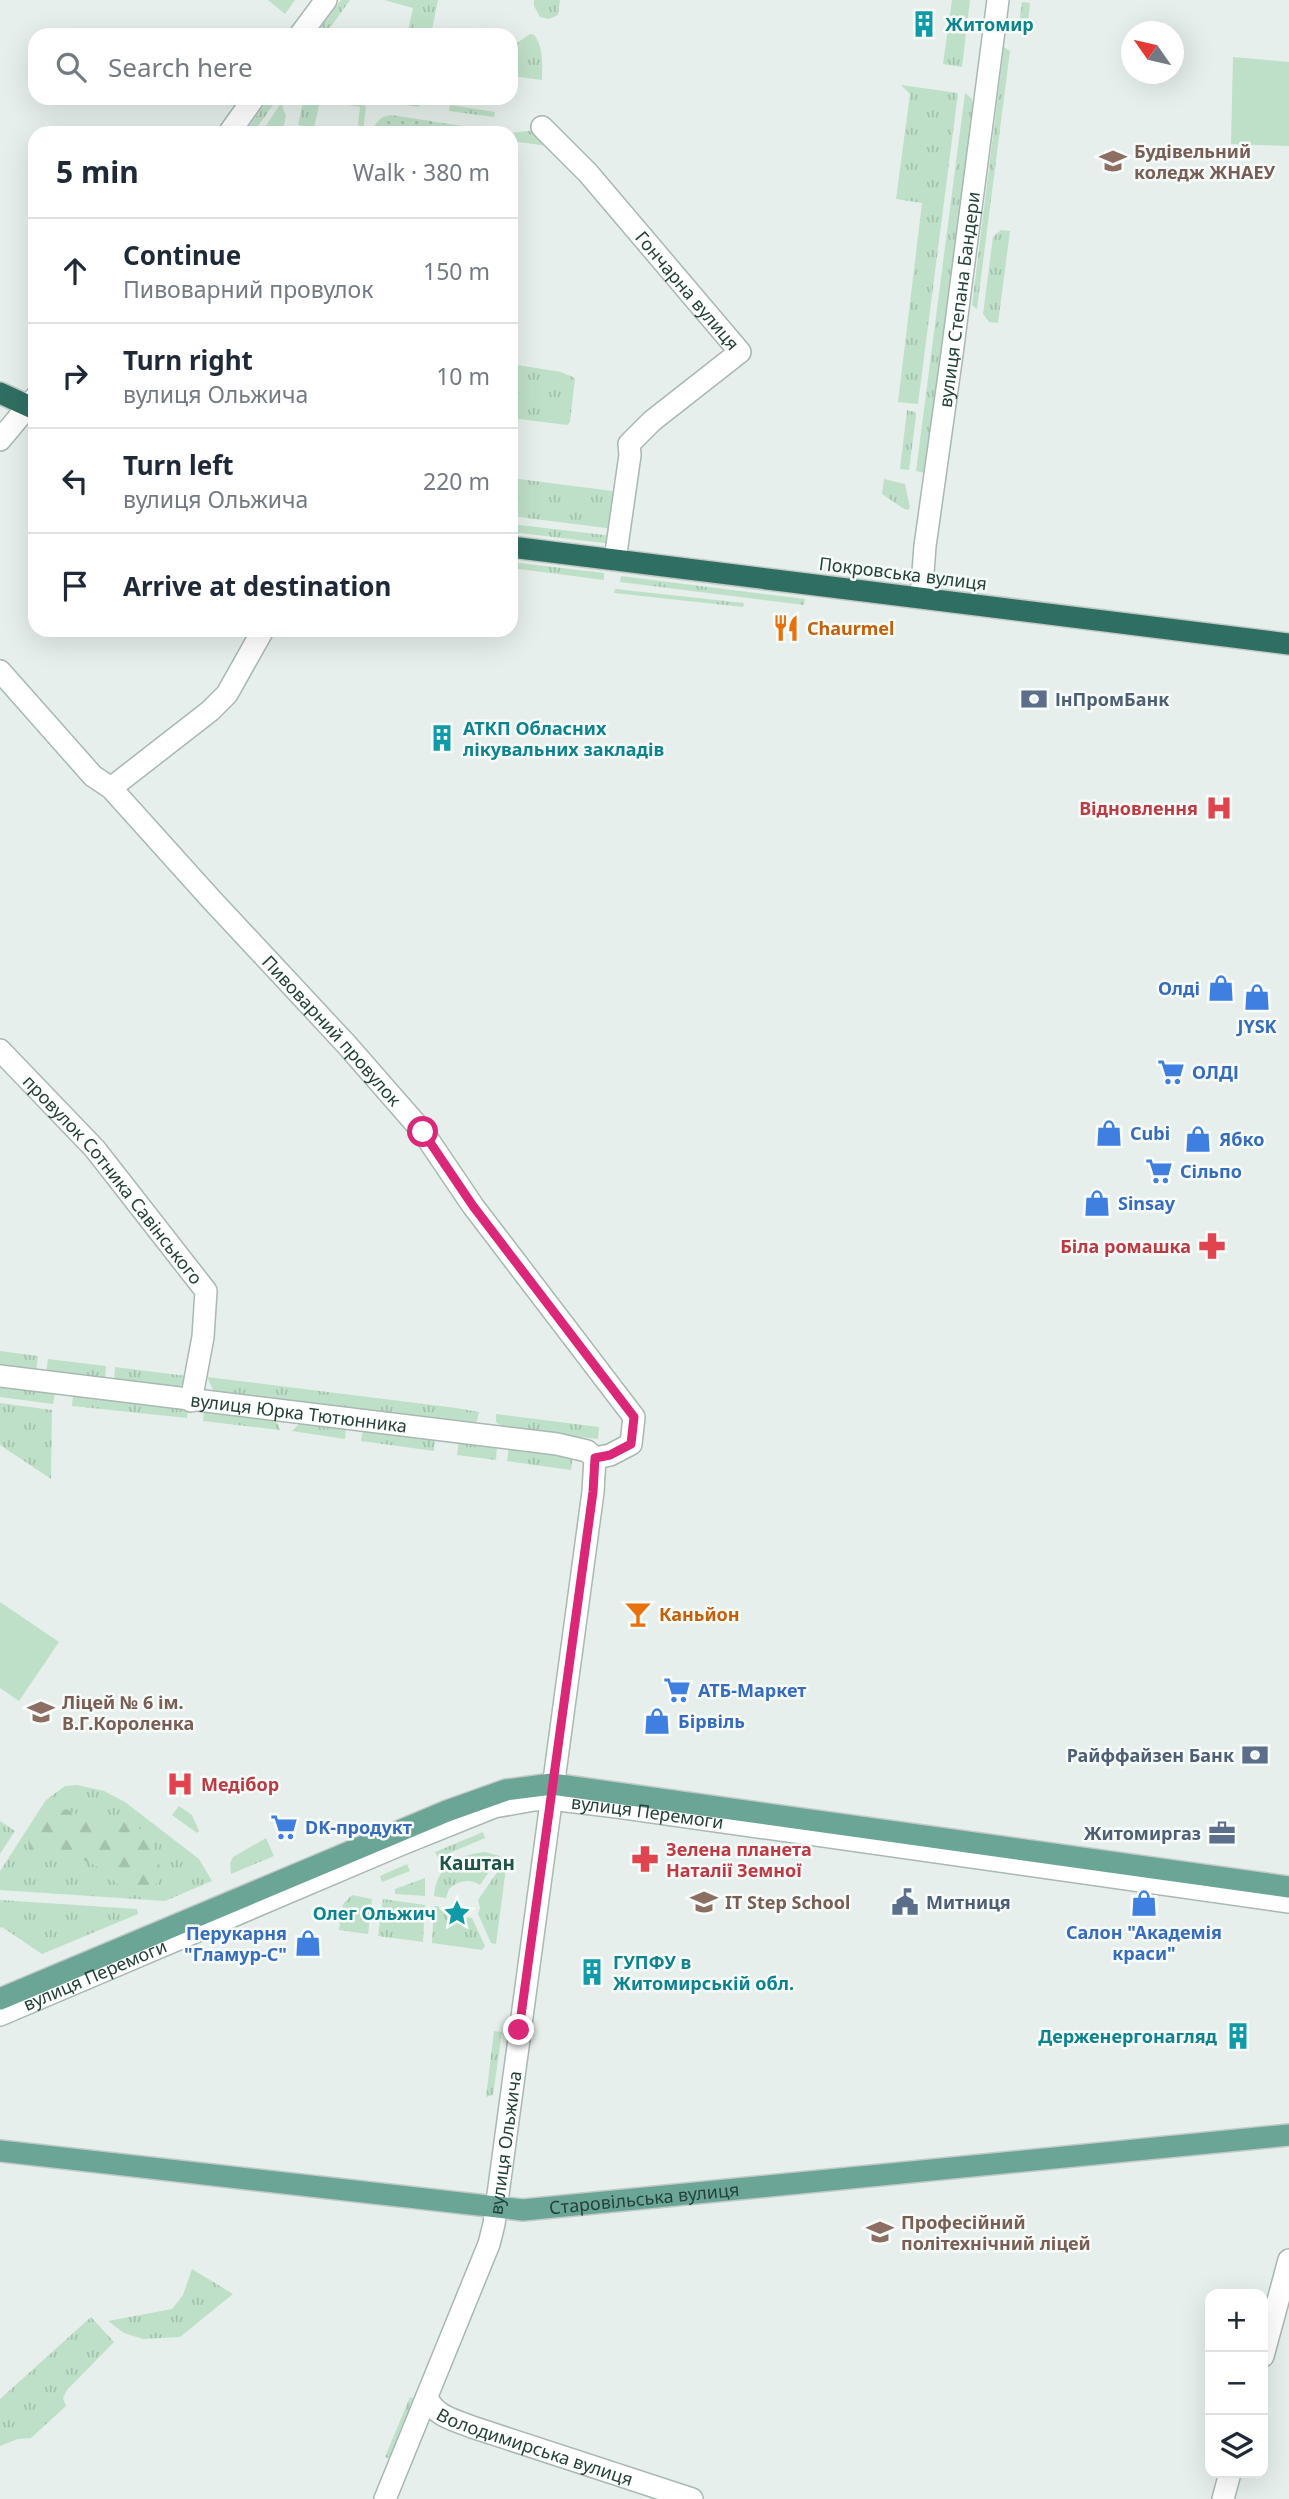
<!DOCTYPE html>
<meta charset="utf-8">
<style>
body{margin:0;font-family:"Noto Sans",sans-serif;background:#f2f2f3;color:#1f2937}
.controls{position:absolute;right:21px;bottom:21px;display:grid;overflow:hidden;border-radius:14px;box-shadow:0 7px 28px #0002}
.controls button{width:63px;height:63px;display:grid;place-items:center;padding:0;border:0;border-bottom:2px solid #e0e1e3;background:#fff;color:#1f2937;font:35px sans-serif}
.compass{position:absolute;left:1121px;top:21px;width:63px;height:63px;border-radius:50%;background:#fff;box-shadow:0 7px 28px #0002;rotate:304deg}
.stop{position:absolute;width:21px;height:21px;margin:-16px;border:5px solid #db2777;border-radius:50%;background:#fff}
.stop.end{background:#db2777;border-color:#fff;box-shadow:0 2px 7px #0008}
.list{margin:0;padding:0;list-style:none}
h2{display:flex;justify-content:space-between;align-items:center;height:91px;margin:0;padding:0 28px;font-size:30px}
h2 small{font-size:23px;font-weight:400;color:#747a83}
.list li{display:grid;grid-template-columns:46px 1fr auto;gap:21px;align-items:center;box-sizing:border-box;height:105px;padding:0 28px;border-top:2px solid #e0e1e3}
.list b{display:block;font-size:26px;white-space:nowrap}
.list p{margin:0;font-size:23px;white-space:nowrap;color:#747a83}
.list em{font-size:23px;font-style:normal;color:#747a83}
.icon{flex:none;width:38px;height:38px;fill:none;stroke:currentColor;stroke-width:2;stroke-linecap:round;stroke-linejoin:round}
.map{position:relative;flex:none;width:1289px;height:2499px;overflow:hidden}
.search{position:absolute;background:#fff;box-shadow:0 7px 28px #0002;left:28px;top:28px;width:490px;height:77px;display:flex;align-items:center;gap:18px;box-sizing:border-box;padding:0 24px;border-radius:21px;color:#747a83;font-size:26px}
.panel{position:absolute;background:#fff;box-shadow:0 7px 28px #0002;left:28px;top:126px;width:490px;height:511px;border-radius:21px}
.map>svg:first-child{display:block}
.grass{fill:url(#grass-tufts)}
.forest{fill:url(#forest-firs)}
.park{fill:url(#park-dots)}
.pitch{fill:#bfe0c8}
.lines{fill:none;stroke-linecap:round;stroke-linejoin:round}
.minor-casing{stroke:#a8b8b2;stroke-width:24}
.major-casing{stroke:#c2cac8;stroke-width:24}
.highway-casing{stroke:#c2cac8;stroke-width:24}
.minor{stroke:#fff;stroke-width:21}
.major{stroke:#6aa596;stroke-width:21}
.highway{stroke:#2f6f62;stroke-width:21}
.route{stroke:#db2777;stroke-width:9}
.labels{text-anchor:middle;dominant-baseline:central;stroke-width:5;stroke-linejoin:round;paint-order:stroke}
.culture-label{font-size:18px;font-weight:bold;fill:#0d838f;stroke:#f7fbf9;text-anchor:start}
.education-label{font-size:18px;font-weight:bold;fill:#785e54;stroke:#f7fbf9;text-anchor:start}
.street-label{font-size:18px;fill:#24423a;stroke:#f7fbf9}
.food-label{font-size:18px;font-weight:bold;fill:#c56008;stroke:#f7fbf9;text-anchor:start}
.service-label{font-size:18px;font-weight:bold;fill:#4e5e75;stroke:#f7fbf9;text-anchor:start}
.health-label{font-size:18px;font-weight:bold;fill:#be3a42;stroke:#f7fbf9;text-anchor:end}
.shop-label{font-size:18px;font-weight:bold;fill:#366cbe;stroke:#f7fbf9;text-anchor:start}
.neighbourhood-label{font-size:19px;font-weight:bold;fill:#1f5548;stroke:#f7fbf9}
</style>
<div class="map">
<svg width="1289" height="2499" viewBox="0 0 1289 2499">
<defs>
<pattern id="grass-tufts" width="24" height="20" patternUnits="userSpaceOnUse" patternTransform="scale(1.75)"><rect width="24" height="20" fill="#bfe0c8"/><path d="M3 7l-1-3M5 7V3M7 7l1-3M15 17l-1-3M17 17v-4M19 17l1-3" fill="none" stroke="#a4c1ad"/></pattern>
<pattern id="forest-firs" width="22" height="20" patternUnits="userSpaceOnUse" patternTransform="scale(1.75)"><rect width="22" height="20" fill="#bfe0c8"/><path d="M5 1l3.5 6h-7zM16 11l3.5 6h-7z" fill="#a4c1ad"/></pattern>
<pattern id="park-dots" width="8" height="8" patternUnits="userSpaceOnUse" patternTransform="scale(1.75)"><rect width="8" height="8" fill="#bfe0c8"/><path d="M2 2h.1M6 6h.1" fill="none" stroke="#a4c1ad" stroke-width="1.8" stroke-linecap="round"/></pattern>
</defs>
<rect width="100%" height="100%" fill="#e6efeb"/>
<path class="grass" d="M268,0H295L285,14Z
M341,0H350L325,35H315Z
M384,0H438L431,35H407L413,8Z
M534,0H560L558,15L549,19L540,17L534,6Z
M952,0H970L962,67L943,64Z
M1022,2L1030,3L1027,33L1018,32Z
M530,34L534,35C544,47 542,65 542,80L511,76V47Z
M1004,47L1010,51L977,309L972,305Z
M901,85L958,93L918,404L898,402L922,203L896,199L910,94Z
M965,93L972,99L973,105L925,473L916,471Z
M304,98H349L355,100L354,104L366,106L363,133L358,124L360,107L320,101L314,128L298,125Z
M385,98L420,102L419,107L384,102Z
M269,99L276,101L253,133H244Z
M281,103L286,116L282,133H261Z
M450,105L495,112L494,117L449,111Z
M527,131H535L548,146L511,141V133H509Z
M1001,230L1010,231L998,323L989,322L983,314L993,237Z
M511,364L561,372L575,378L570,422L567,425L511,418Z
M907,410L915,412L916,416L909,470L900,469Z
M511,478L620,492L614,529L511,516Z
M884,479L905,484L910,508L908,510L904,509L882,494Z
M511,524L613,536L612,544L511,532Z
M511,562L604,573V580L511,568Z
M621,576L805,599L804,605L620,582Z
M615,589L744,603L743,607L614,593Z
M0,1351L38,1356L36,1372L0,1366Z
M48,1359L106,1366L105,1380L46,1373Z
M115,1367L187,1376L184,1390L114,1382Z
M207,1377L456,1408L479,1412L477,1421L472,1425L215,1394Z
M0,1386L55,1393L53,1404L0,1397Z
M73,1395L188,1409L187,1418L72,1406Z
M0,1403L52,1410L51,1479L0,1445Z
M204,1411L273,1419L278,1424L280,1430L203,1421Z
M496,1414L599,1427L598,1439L503,1428L496,1422Z
M303,1422L346,1428L345,1439L292,1431L298,1425Z
M363,1430L435,1438L434,1451L361,1441Z
M459,1441L497,1446L496,1460L457,1455Z
M509,1447L573,1456L571,1470L507,1461Z
M77,1785L104,1791L125,1802L199,1859L212,1881L165,1901L0,1890V1871L46,1800L65,1786Z
M179,1806L192,1815L199,1831L197,1833L172,1815Z
M0,1821L15,1831L0,1854Z
M483,1832L485,1838L438,1858L435,1852Z
M266,1838L274,1856L231,1874L230,1863L233,1857Z
M485,1852L500,1856L480,1885C469,1878 459,1881 449,1889L446,1898L434,1896C436,1867 456,1855 485,1852Z
M407,1864L410,1871L382,1882L380,1876Z
M502,1865L506,1868L496,1944L491,1943L478,1914L480,1908L478,1900Z
M425,1878V1896L395,1894V1889Z
M352,1895L372,1899L368,1934L339,1930L343,1904Z
M383,1899L425,1905L423,1942L378,1936Z
M0,1900L137,1909L138,1914L42,1954L2,1927L0,1928Z
M434,1906L457,1909L463,1917L472,1918L485,1946L482,1950L432,1943Z
M494,2031L502,2032L493,2095L486,2097Z
M192,2269L233,2294L180,2337L143,2339L124,2333L108,2321L172,2309L183,2295Z
M91,2317L114,2342L67,2390L63,2398L66,2406L31,2438L18,2439L0,2446V2399Z
M410,2397L415,2399L390,2459L385,2457Z"/>
<path class="forest" d="M66,1809C71,1811 76,1815 81,1816C99,1820 115,1813 133,1824C154,1837 179,1889 138,1892C122,1893 110,1875 98,1867C88,1862 74,1855 63,1853C48,1850 43,1863 29,1848L28,1837L43,1822Z"/>
<path class="park" d="M391,115L463,126L471,133H372C375,123 380,116 391,115Z"/>
<path class="pitch" d="M1233,57L1289,62V146L1231,144Z
M0,1602L59,1642L19,1701L0,1688Z"/>
<g class="lines">
<defs>
<g id="minor">
<path d="M300,35L326,0"/>
<path id="s1" d="M542,127L588,173L740,352L652,421L629,444L630,455L615,560"/>
<path d="M229,133L254,98"/>
<path d="M0,440L35,398"/>
<path id="s2" d="M921,598L925,546L952,354L998,0"/>
<path id="s3" d="M0,671L93,776L111,788L210,898L347,1045L423,1132L473,1206L634,1417L631,1444L610,1455L595,1458"/>
<path d="M111,788L210,711L227,694L263,630"/>
<path id="s4" d="M0,1050L95,1149L206,1291L203,1337L191,1401"/>
<path id="s5" d="M0,1376L557,1444L587,1451L595,1458"/>
<path id="s6" d="M0,2015L402,1844L494,1807L534,1800L550,1799L617,1807L1289,1902"/>
<path d="M1263,2356L1289,2260"/>
<path id="s7" d="M427,2397C434,2416 455,2420 472,2427L692,2499"/>
<path id="s8" d="M385,2499L489,2244L494,2224L593,1492L595,1458"/>
<path d="M1223,2499L1230,2473"/>
</g>
<g id="major">
<path d="M0,1999L447,1811L506,1790L552,1784L1289,1887"/>
<path id="s9" d="M0,2151L523,2210L1289,2135"/>
</g>
<path id="highway" d="M0,393L35,409
M511,547L1289,644"/>
</defs>
<use href="#minor" class="minor-casing"/>
<use href="#major" class="major-casing"/>
<use href="#highway" class="highway-casing"/>
<use href="#minor" class="minor"/>
<use href="#major" class="major"/>
<use href="#highway" class="highway"/>
</g>
<g class="lines">
<path class="route" d="M423,1132L473,1206L634,1417L631,1444L610,1455L595,1458L593,1492L519,2030"/>
</g>
<defs>
<symbol id="building-bare" viewBox="-9 -9 18 18"><path d="M-4-6H4V6H1V3H-1V6H-4ZM-2.5-4.3h1.7v1.8h-1.7ZM.8-4.3h1.7v1.8H.8ZM-2.5-1h1.7V.8h-1.7ZM.8-1h1.7V.8H.8Z" fill="#0f9aa8" stroke="#f7fbf9" stroke-width="2.5" paint-order="stroke"/></symbol>
<symbol id="university-bare" viewBox="-9 -9 18 18"><path d="M0-5L7-2L0 1L-7-2ZM-4 1L0 2.5L4 1V4Q0 6-4 4Z" fill="#8d6e63" stroke="#f7fbf9" stroke-width="2.5" paint-order="stroke"/></symbol>
<symbol id="restaurant-bare" viewBox="-9 -9 18 18"><path d="M-5-6h1v4h1v-4h1v4h1v-4h1v5L-1.5 .5V6h-2V.5L-5-1ZM5-6V6H3V1.5H1.5Q1.5-4 5-6Z" fill="#e8710a" stroke="#f7fbf9" stroke-width="2.5" paint-order="stroke"/></symbol>
<symbol id="bank-bare" viewBox="-9 -9 18 18"><path d="M-6-4H6V4H-6ZM0-2.3a2.3 2.3 0 1 0 0 4.6a2.3 2.3 0 1 0 0-4.6Z" fill="#5c6f8a" stroke="#f7fbf9" stroke-width="2.5" paint-order="stroke"/></symbol>
<symbol id="hospital-bare" viewBox="-9 -9 18 18"><path d="M-5-5h3v3.5h4V-5h3V5h-3V1.5h-4V5h-3Z" fill="#e0444e" stroke="#f7fbf9" stroke-width="2.5" paint-order="stroke"/></symbol>
<symbol id="shop-bare" viewBox="-9 -9 18 18"><path d="M-5-2.5h2.3a2.7 3.5 0 0 1 5.4 0H5L5.5 6h-11ZM-1.5-2.5h3a1.5 2.3 0 0 0-3 0Z" fill="#3f7fe0" stroke="#f7fbf9" stroke-width="2.5" paint-order="stroke"/></symbol>
<symbol id="supermarket-bare" viewBox="-9 -9 18 18"><path d="M-6-5.5h2.5l.6 2H6L4.5 2H-2.5L-4.4-4H-6ZM-1.5 3.2a1.3 1.3 0 1 0 .1 0ZM3 3.2a1.3 1.3 0 1 0 .1 0Z" fill="#3f7fe0" stroke="#f7fbf9" stroke-width="2.5" paint-order="stroke"/></symbol>
<symbol id="pharmacy-bare" viewBox="-9 -9 18 18"><path d="M-2-6h4v4h4v4h-4v4h-4v-4h-4v-4h4Z" fill="#e0444e" stroke="#f7fbf9" stroke-width="2.5" paint-order="stroke"/></symbol>
<symbol id="bar-bare" viewBox="-9 -9 18 18"><path d="M-6-5H6L.8 .8V4.5H3.5V6h-7V4.5H-.8V.8Z" fill="#e8710a" stroke="#f7fbf9" stroke-width="2.5" paint-order="stroke"/></symbol>
<symbol id="school-bare" viewBox="-9 -9 18 18"><path d="M0-5L7-2L0 1L-7-2ZM-4 1L0 2.5L4 1V4Q0 6-4 4Z" fill="#8d6e63" stroke="#f7fbf9" stroke-width="2.5" paint-order="stroke"/></symbol>
<symbol id="office-bare" viewBox="-9 -9 18 18"><path d="M-6-3h4V-5.5h4V-3h4V5H-6ZM-1-4.5V-3h2v-1.5ZM-6 0V1H6V0Z" fill="#5c6f8a" stroke="#f7fbf9" stroke-width="2.5" paint-order="stroke"/></symbol>
<symbol id="civic-bare" viewBox="-9 -9 18 18"><path d="M-.6-6.5H3V-4.5H.6V-3L4-1V1h2V6H-6V1h2V-1L-.6-3ZM-1.2 2.5V6h2.4V2.5Z" fill="#5c6f8a" stroke="#f7fbf9" stroke-width="2.5" paint-order="stroke"/></symbol>
<symbol id="sight-bare" viewBox="-9 -9 18 18"><path d="M0-6L1.8-2.2L6-1.7L2.9 1.2L3.7 5.4L0 3.3L-3.7 5.4L-2.9 1.2L-6-1.7L-1.8-2.2Z" fill="#0f9aa8" stroke="#f7fbf9" stroke-width="2.5" paint-order="stroke"/></symbol>
</defs>
<g fill-rule="evenodd">
<use href="#building-bare" x="905" y="5" width="38" height="38"/>
<use href="#university-bare" x="1094" y="142" width="38" height="38"/>
<use href="#restaurant-bare" x="767" y="609" width="38" height="38"/>
<use href="#bank-bare" x="1015" y="680" width="38" height="38"/>
<use href="#building-bare" x="423" y="719" width="38" height="38"/>
<use href="#hospital-bare" x="1200" y="789" width="38" height="38"/>
<use href="#shop-bare" x="1202" y="969" width="38" height="38"/>
<use href="#shop-bare" x="1238" y="978" width="38" height="38"/>
<use href="#supermarket-bare" x="1152" y="1053" width="38" height="38"/>
<use href="#shop-bare" x="1090" y="1114" width="38" height="38"/>
<use href="#shop-bare" x="1179" y="1120" width="38" height="38"/>
<use href="#supermarket-bare" x="1140" y="1152" width="38" height="38"/>
<use href="#shop-bare" x="1078" y="1184" width="38" height="38"/>
<use href="#pharmacy-bare" x="1193" y="1227" width="38" height="38"/>
<use href="#bar-bare" x="619" y="1595" width="38" height="38"/>
<use href="#supermarket-bare" x="658" y="1671" width="38" height="38"/>
<use href="#school-bare" x="22" y="1693" width="38" height="38"/>
<use href="#shop-bare" x="638" y="1702" width="38" height="38"/>
<use href="#bank-bare" x="1236" y="1736" width="38" height="38"/>
<use href="#hospital-bare" x="161" y="1765" width="38" height="38"/>
<use href="#supermarket-bare" x="265" y="1808" width="38" height="38"/>
<use href="#office-bare" x="1203" y="1814" width="38" height="38"/>
<use href="#pharmacy-bare" x="626" y="1840" width="38" height="38"/>
<use href="#school-bare" x="685" y="1883" width="38" height="38"/>
<use href="#civic-bare" x="886" y="1883" width="38" height="38"/>
<use href="#shop-bare" x="1125" y="1884" width="38" height="38"/>
<use href="#sight-bare" x="438" y="1894" width="38" height="38"/>
<use href="#shop-bare" x="289" y="1924" width="38" height="38"/>
<use href="#building-bare" x="573" y="1953" width="38" height="38"/>
<use href="#building-bare" x="1219" y="2017" width="38" height="38"/>
<use href="#university-bare" x="861" y="2213" width="38" height="38"/>
</g>
<g class="labels">
<g class="culture-label">
<text x="945" y="24">Житомир</text>
<text x="463" y="728">АТКП Обласних<tspan x="463" dy="21">лікувальних закладів</tspan></text>
<text x="436" y="1913" text-anchor="end">Олег Ольжич</text>
<text x="613" y="1962">ГУПФУ в<tspan x="613" dy="21">Житомирській обл.</tspan></text>
<text x="1217" y="2036" text-anchor="end">Держенергонагляд</text>
</g>
<g class="education-label">
<text x="1134" y="151">Будівельний<tspan x="1134" dy="21">коледж ЖНАЕУ</tspan></text>
<text x="62" y="1702">Ліцей № 6 ім.<tspan x="62" dy="21">В.Г.Короленка</tspan></text>
<text x="725" y="1902">IT Step School</text>
<text x="901" y="2222">Професійний<tspan x="901" dy="21">політехнічний ліцей</tspan></text>
</g>
<g class="street-label">
<text stroke="none"><textPath href="#s1" startOffset="219">Гончарна вулиця</textPath></text>
<text stroke="none"><textPath href="#s2" startOffset="301">вулиця Степана Бандери</textPath></text>
<text transform="translate(903 573) rotate(7)">Покровська вулиця</text>
<text stroke="none"><textPath href="#s3" startOffset="490">Пивоварний провулок</textPath></text>
<text stroke="none"><textPath href="#s4" startOffset="172">провулок Сотника Савінського</textPath></text>
<text stroke="none"><textPath href="#s5" startOffset="301">вулиця Юрка Тютюнника</textPath></text>
<text stroke="none"><textPath href="#s6" startOffset="691">вулиця Перемоги</textPath></text>
<text stroke="none"><textPath href="#s6" startOffset="103">вулиця Перемоги</textPath></text>
<text stroke="none"><textPath href="#s8" startOffset="378">вулиця Ольжича</textPath></text>
<text stroke="none"><textPath href="#s9" startOffset="648">Старовільська вулиця</textPath></text>
<text stroke="none"><textPath href="#s7" startOffset="122">Володимирська вулиця</textPath></text>
</g>
<g class="food-label">
<text x="807" y="628">Chaurmel</text>
<text x="659" y="1614">Каньйон</text>
</g>
<g class="service-label">
<text x="1055" y="699">ІнПромБанк</text>
<text x="1234" y="1755" text-anchor="end">Райффайзен Банк</text>
<text x="1201" y="1833" text-anchor="end">Житомиргаз</text>
<text x="926" y="1902">Митниця</text>
</g>
<g class="health-label">
<text x="1198" y="808">Відновлення</text>
<text x="1191" y="1246">Біла ромашка</text>
<text x="201" y="1784" text-anchor="start">Медібор</text>
<text x="666" y="1849" text-anchor="start">Зелена планета<tspan x="666" dy="21">Наталії Земної</tspan></text>
</g>
<g class="shop-label">
<text x="1200" y="988" text-anchor="end">Олді</text>
<text x="1257" y="1026" text-anchor="middle">JYSK</text>
<text x="1192" y="1072">ОЛДІ</text>
<text x="1130" y="1133">Cubi</text>
<text x="1219" y="1139">Ябко</text>
<text x="1180" y="1171">Сільпо</text>
<text x="1118" y="1203">Sinsay</text>
<text x="698" y="1690">АТБ-Маркет</text>
<text x="678" y="1721">Бірвіль</text>
<text x="305" y="1827">DK-продукт</text>
<text x="1144" y="1932" text-anchor="middle">Салон "Академія<tspan x="1144" dy="21">краси"</tspan></text>
<text x="287" y="1933" text-anchor="end">Перукарня<tspan x="287" dy="21">"Гламур-С"</tspan></text>
</g>
<g class="neighbourhood-label">
<text x="477" y="1863">Каштан</text>
</g>
</g>
</svg>
<div class="controls">
<button>+</button>
<button>−</button>
<button><svg class="icon" aria-label="layers" viewBox="0 0 24 24"><path d="M12 4l9 5-9 5-9-5zM3 14l9 5 9-5"/></svg></button>
</div>
<svg class="compass" viewBox="-18 -18 36 36"><path d="M0-13l5 13h-10z" fill="#e53935"/><path d="M0 13l5-13h-10z" fill="#747a83"/></svg>
<div class="stop" style="left:423px;top:1132px"></div>
<div class="stop end" style="left:519px;top:2030px"></div>
<div class="search"><svg class="icon" aria-label="search" viewBox="0 0 24 24"><circle cx="10" cy="10" r="6"/><path d="M15 15l6 6"/></svg>Search here</div>
<section class="panel">
<h2>5 min<small>Walk · 380 m</small></h2>
<ul class="list">
<li><svg class="icon" aria-label="ahead" viewBox="0 0 24 24"><path d="M12 20V5M6 11l6-6 6 6"/></svg><div><b>Continue</b><p>Пивоварний провулок</p></div><em>150 m</em></li>
<li><svg class="icon" aria-label="right" viewBox="0 0 24 24"><path d="M7 20v-9h11M14 6l5 5-5 5"/></svg><div><b>Turn right</b><p>вулиця Ольжича</p></div><em>10 m</em></li>
<li><svg class="icon" aria-label="left" viewBox="0 0 24 24"><path d="M17 20v-9H6M10 6l-5 5 5 5"/></svg><div><b>Turn left</b><p>вулиця Ольжича</p></div><em>220 m</em></li>
<li><svg class="icon" aria-label="arrive" viewBox="0 0 24 24"><path d="M6 21V4h12l-3 4 3 4H6"/></svg><div><b>Arrive at destination</b></div></li>
</ul>
</section>
</div>
